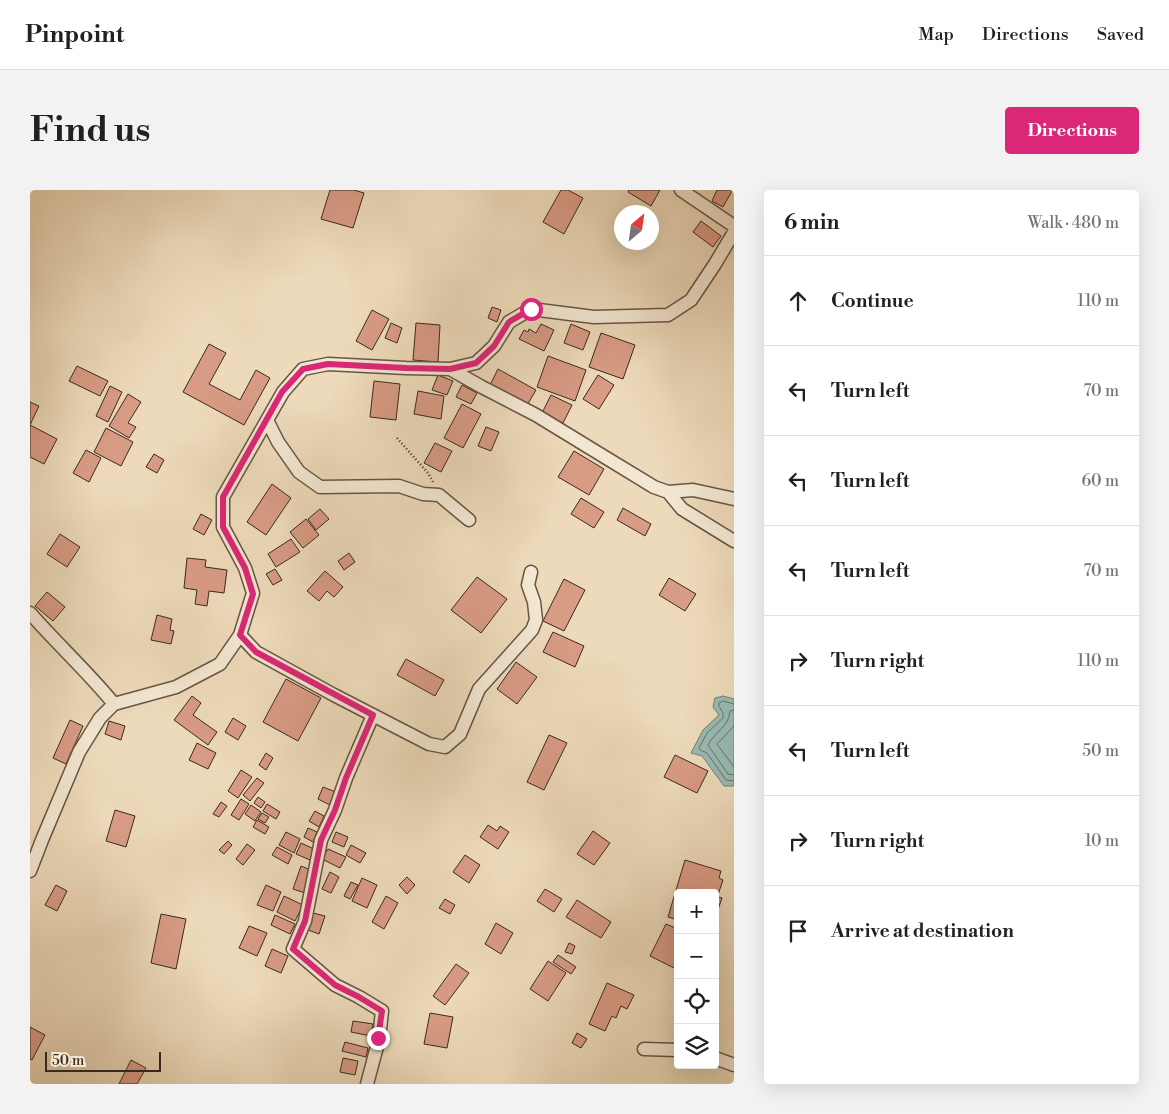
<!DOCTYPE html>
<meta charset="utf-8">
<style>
body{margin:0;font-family:"Libre Bodoni",serif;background:#f2f2f2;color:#202124}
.controls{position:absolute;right:15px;bottom:15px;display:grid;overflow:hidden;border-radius:5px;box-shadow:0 5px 20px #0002}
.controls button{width:45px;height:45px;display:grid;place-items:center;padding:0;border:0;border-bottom:1px solid #e0e0e0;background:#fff;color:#202124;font:25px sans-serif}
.compass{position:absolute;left:584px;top:15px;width:45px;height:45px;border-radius:50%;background:#fff;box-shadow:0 5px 20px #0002;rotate:29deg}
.scale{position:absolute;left:15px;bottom:12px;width:116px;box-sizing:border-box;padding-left:5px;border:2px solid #3b291e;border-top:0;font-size:14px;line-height:18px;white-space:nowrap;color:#3b291e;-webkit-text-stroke:4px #f3e7d2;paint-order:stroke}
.stop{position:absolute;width:15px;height:15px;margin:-11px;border:4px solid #db2777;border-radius:50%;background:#fff}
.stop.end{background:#db2777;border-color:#fff;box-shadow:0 1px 5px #0008}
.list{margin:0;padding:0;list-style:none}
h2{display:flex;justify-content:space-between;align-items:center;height:65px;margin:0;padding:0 20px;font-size:21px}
h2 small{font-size:16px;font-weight:400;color:#757577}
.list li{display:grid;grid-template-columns:32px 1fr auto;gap:15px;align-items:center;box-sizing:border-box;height:90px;padding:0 20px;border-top:1px solid #e0e0e0}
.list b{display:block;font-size:19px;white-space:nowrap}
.list em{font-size:16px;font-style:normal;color:#757577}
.icon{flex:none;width:28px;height:28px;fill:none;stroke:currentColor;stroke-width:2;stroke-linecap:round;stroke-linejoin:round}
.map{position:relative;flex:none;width:704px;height:894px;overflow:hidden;border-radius:5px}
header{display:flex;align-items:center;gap:30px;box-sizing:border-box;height:70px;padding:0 25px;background:#fff;border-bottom:1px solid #e0e0e0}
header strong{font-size:24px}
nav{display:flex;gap:28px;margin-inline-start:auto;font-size:18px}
.intro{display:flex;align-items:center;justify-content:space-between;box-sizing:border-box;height:120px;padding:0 30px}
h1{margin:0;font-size:35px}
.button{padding:12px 22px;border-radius:5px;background:#db2777;color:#fff;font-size:18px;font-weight:700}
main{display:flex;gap:30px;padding:0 30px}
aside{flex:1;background:#fff;border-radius:5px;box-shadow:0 5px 20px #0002}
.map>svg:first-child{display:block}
.water{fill:#99bab3;stroke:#738077}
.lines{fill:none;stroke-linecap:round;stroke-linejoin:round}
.shore{stroke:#6a7268;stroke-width:1}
.building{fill:#d89b84;stroke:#3b291e}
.street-casing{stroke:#685545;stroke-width:15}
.path{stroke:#3b291e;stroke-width:2.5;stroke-dasharray:1 2.5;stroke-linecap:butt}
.street{stroke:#f3e7d2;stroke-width:12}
.route{stroke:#db2777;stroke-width:6}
</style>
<header>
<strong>Pinpoint</strong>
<nav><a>Map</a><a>Directions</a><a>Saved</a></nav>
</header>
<div class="intro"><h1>Find us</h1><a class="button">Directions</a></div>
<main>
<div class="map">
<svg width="704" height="894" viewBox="0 0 704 894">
<rect width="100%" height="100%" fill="#eddaba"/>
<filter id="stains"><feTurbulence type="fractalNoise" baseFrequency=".004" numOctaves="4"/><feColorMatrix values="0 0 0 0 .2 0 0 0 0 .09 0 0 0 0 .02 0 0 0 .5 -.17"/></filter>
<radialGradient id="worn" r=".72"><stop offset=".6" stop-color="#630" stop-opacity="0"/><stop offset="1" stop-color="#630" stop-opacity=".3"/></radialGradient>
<path class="water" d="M693,506L704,509V596H694L672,566L661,563L673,540L689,525L683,517L685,508Z"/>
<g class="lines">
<path class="shore" d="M704,514L693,511L689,513V516L693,523V528L677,543L669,558L670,560L677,563L696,590L704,591
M704,520L700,521C699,537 685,541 678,555L698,584L704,585
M704,536L687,554L704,577"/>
</g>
<path class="building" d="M300,0H324L334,3L323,38L291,29Z
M531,0H538L553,8L534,44L513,32Z
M599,0H630L621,16L598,2Z
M687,0H700L702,1L693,17L682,11Z
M671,31L691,46L683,57L663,42Z
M462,117L471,120L467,132L458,128Z
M342,120L359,129L342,160L326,151Z
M361,133L372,138L367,153L355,148Z
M386,133L410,135L408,172L383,170Z
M511,134L524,140L514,161L489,149L494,140L498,142L499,139L506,143Z
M541,134L560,142L553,160L534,153Z
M571,143L605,155L593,189L559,177Z
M179,154L196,163L179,194L210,210L226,180L240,188L214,235L153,202Z
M518,166L556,180L545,211L507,197Z
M47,176L78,191L70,206L39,191Z
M468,179L506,200L496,217L459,197Z
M408,185L423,191L417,205L402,200Z
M568,185L584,195L569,219L553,209Z
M344,191L370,194L366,230L340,227Z
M432,195L447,203L441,214L426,207Z
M80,196L92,202L78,232L66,226Z
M388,201L414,206L411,229L384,224Z
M98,204L111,212L98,233L106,237L99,248L79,236Z
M521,205L542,215L533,233L512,223Z
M0,212L9,216L0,235Z
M432,214L451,224L433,258L414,248Z
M0,235L27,249L14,274L0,267Z
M456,237L469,242L461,261L448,256Z
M76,238L103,252L91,276L64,262Z
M405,253L422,261L411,282L394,273Z
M56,260L71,268L59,292L43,283Z
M544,261L574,279L559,305L528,287Z
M124,264L134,270L127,283L116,277Z
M242,294L261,308L236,345L217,332Z
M551,308L574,322L564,338L541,324Z
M593,318L621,334L615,346L587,330Z
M290,319L299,329L286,340L278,329Z
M171,324L182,330L174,345L163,339Z
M276,329L289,345L273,358L260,342Z
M30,344L50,357L37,377L17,364Z
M261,349L270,362L246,377L238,364Z
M319,363L325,372L314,380L308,371Z
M157,368L176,370L175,377L197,380L194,403L179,401L177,416L165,414L167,400L154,398Z
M245,379L252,390L243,395L236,384Z
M295,381L313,397L304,407L297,401L289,411L277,401Z
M447,387L477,409L451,443L421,420Z
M639,388L666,404L655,421L629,405Z
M534,389L555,400L534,441L513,431Z
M17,402L35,417L23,431L5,416Z
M127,425L142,429L140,440L144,441L141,454L121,450Z
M523,442L554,456L545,477L513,462Z
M376,469L414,490L405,506L367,485Z
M486,472L507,487L487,514L467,499Z
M256,489L291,508L268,551L233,532Z
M162,506L171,513L163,525L187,542L178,555L144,530Z
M203,528L216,536L208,550L195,542Z
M40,530L53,536L36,574L23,568Z
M79,531L95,536L91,550L75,544Z
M519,545L537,553L514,600L497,592Z
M167,553L186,563L178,579L159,570Z
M236,563L243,568L236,580L229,575Z
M645,565L678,581L667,603L634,587Z
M211,580L222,587L208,608L198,601Z
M227,588L234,593L220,611L213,605Z
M293,597L306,602L300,615L288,609Z
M228,607L235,612L231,618L224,613Z
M211,609L219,614L209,630L201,625Z
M191,612L197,616L189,627L183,624Z
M237,614L250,622L246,629L233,621Z
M221,615L231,622L225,631L215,624Z
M85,620L105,626L96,657L76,651Z
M285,621L294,626L289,637L279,631Z
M232,623L239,627L235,633L228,629Z
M227,630L239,637L235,644L223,637Z
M458,635L467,641L470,636L479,642L468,659L450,647Z
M278,638L287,642L283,652L274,647Z
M563,641L580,653L564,675L547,664Z
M256,642L270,649L264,663L249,655Z
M306,642L318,647L314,657L302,652Z
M198,651L202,655L194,664L189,660Z
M271,653L284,659L280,670L266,664Z
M217,654L225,660L213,675L206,669Z
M321,655L336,663L330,673L316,665Z
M247,657L262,665L258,674L242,665Z
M298,659L316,667L310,678L292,669Z
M435,665L450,675L439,693L423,682Z
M655,670L691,681L689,688L693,690L688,705L685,704V703L675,701V703H648V730L638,727Z
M271,676L283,681L275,703L263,699Z
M300,682L309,687L301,703L292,699Z
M377,687L385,695L377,704L369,695Z
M332,688L347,695L337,718L322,711Z
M321,692L328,695L320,709L314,706Z
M26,695L37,701L27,721L15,715Z
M236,695L251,702L243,721L227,715Z
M515,699L532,709L524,722L507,711Z
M254,706L273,715L265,731L247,722Z
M356,706L368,713L354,739L342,732Z
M685,706L692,708L685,728Z
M415,709L425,715L420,724L409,718Z
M547,710L581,732L571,748L536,727Z
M283,723L295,726L289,744L278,740Z
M131,724L156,729L146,779L121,773Z
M245,725L265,734L260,744L241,735Z
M466,733L483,743L471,764L455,754Z
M636,734L648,739V780L620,766Z
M219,736L237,743L227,766L209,758Z
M539,753L545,756L542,764L535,762Z
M242,759L258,766L251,783L235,776Z
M528,765L546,777L541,784L523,772Z
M518,771L536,783L518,811L500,799Z
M426,774L439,783L415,815L403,806Z
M577,793L604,805L597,819L591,816L586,828L582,826L575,841L559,834Z
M400,823L423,827L417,858L394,854Z
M323,831L343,834L341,846L321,842Z
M0,837L15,845L2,870L0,869Z
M547,843L557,849L551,858L542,853Z
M315,852L338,858L336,867L312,861Z
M313,868L328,871L325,885L310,882Z
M101,870L116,878L107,894H89Z"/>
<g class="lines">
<defs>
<path id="street" d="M651,0L704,36
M420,179L452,197L506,225L578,269L624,297L638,302L663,300L704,309
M237,230L248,252L269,282L290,297L369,296L393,304L409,305L439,330
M638,302L652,319L704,351
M0,423C27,454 58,482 84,514
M210,445L226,462L304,505L399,554L415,557L430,544L449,499L502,440L506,430L504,412L498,395L501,382
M0,681L12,650L49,562L70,528L84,514L146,497L190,474L210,445L223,403L215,378L193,337V307L253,202L273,179L298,174L376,178L420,179L446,173L464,156L479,132L501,119L564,127L638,125L661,110L685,74L704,42
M614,859L648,860
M685,868L704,875
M337,894L349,849L352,821L329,807L305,795L263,759L275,731L291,650L305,620L316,588L343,525"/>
</defs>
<use href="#street" class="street-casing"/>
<path class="path" d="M367,248L398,283L403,292"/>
<use href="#street" class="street"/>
</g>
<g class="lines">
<path class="route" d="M348,848L352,821L329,807L305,795L263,759L275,731L291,650L305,620L316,588L343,525L226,462L210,445L223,404L215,378L193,337V307L252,202L273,179L298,174L376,178L420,179L446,173L464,156L479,132L501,119"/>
</g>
<rect width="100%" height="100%" filter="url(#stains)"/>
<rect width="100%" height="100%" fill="url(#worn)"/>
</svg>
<div class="controls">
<button>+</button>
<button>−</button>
<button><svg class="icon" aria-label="locate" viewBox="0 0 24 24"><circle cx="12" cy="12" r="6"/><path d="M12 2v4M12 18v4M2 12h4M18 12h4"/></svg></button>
<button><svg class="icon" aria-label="layers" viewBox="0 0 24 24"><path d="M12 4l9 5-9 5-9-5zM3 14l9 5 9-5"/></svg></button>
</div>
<svg class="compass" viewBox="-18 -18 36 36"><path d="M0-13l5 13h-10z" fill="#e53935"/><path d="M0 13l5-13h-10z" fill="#757577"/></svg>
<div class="scale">50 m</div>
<div class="stop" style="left:501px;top:119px"></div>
<div class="stop end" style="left:348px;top:848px"></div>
</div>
<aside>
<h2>6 min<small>Walk · 480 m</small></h2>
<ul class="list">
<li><svg class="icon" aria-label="ahead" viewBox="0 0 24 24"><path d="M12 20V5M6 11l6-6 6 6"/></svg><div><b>Continue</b></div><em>110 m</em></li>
<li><svg class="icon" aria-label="left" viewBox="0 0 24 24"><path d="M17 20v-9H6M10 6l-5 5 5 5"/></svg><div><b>Turn left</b></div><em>70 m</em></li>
<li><svg class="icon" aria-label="left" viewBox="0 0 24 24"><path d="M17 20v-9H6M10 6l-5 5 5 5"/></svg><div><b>Turn left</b></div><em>60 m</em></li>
<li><svg class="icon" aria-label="left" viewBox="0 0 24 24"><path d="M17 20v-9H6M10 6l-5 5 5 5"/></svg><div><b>Turn left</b></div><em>70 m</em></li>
<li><svg class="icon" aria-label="right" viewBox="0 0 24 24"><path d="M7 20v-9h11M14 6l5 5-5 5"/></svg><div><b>Turn right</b></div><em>110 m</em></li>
<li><svg class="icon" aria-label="left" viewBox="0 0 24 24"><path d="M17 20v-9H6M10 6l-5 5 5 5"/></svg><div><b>Turn left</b></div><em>50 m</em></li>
<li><svg class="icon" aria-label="right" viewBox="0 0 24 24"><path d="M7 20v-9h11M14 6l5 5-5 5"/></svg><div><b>Turn right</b></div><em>10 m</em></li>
<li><svg class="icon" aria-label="arrive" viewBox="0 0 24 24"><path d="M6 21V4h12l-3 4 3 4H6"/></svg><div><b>Arrive at destination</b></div></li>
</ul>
</aside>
</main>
